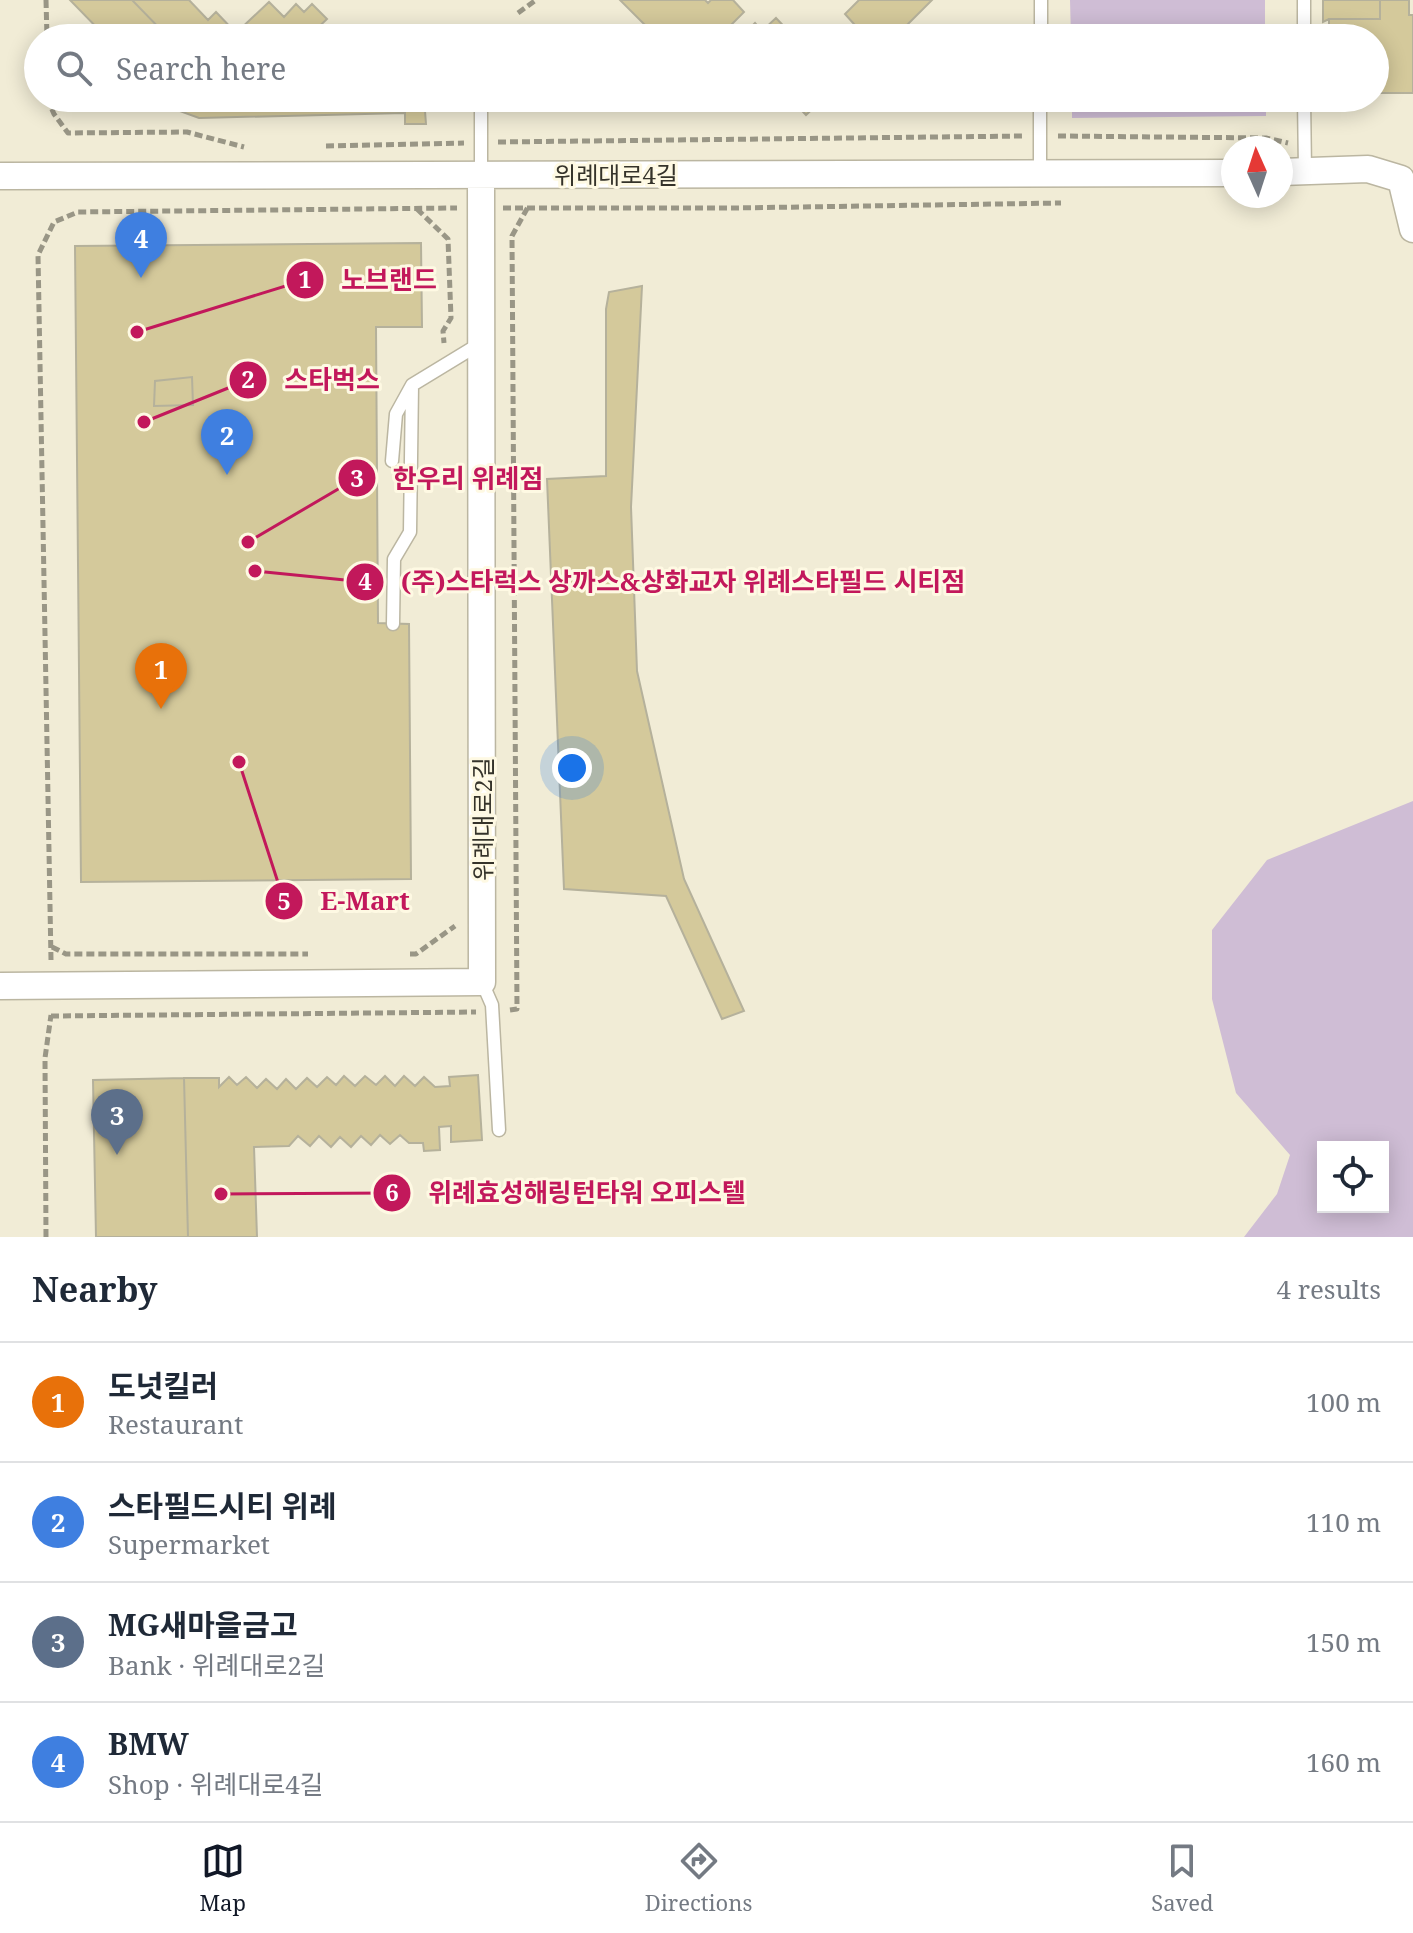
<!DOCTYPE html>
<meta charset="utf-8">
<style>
body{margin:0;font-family:"Noto Serif","Noto Sans KR",serif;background:#f6f6f7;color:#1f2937}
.controls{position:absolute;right:24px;bottom:24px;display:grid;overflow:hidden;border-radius:0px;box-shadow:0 4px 20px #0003}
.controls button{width:72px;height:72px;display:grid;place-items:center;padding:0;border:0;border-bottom:2px solid #e0e1e3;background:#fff;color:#1f2937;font:40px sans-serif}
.compass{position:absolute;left:1221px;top:136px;width:72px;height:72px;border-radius:50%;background:#fff;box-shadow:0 4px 20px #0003;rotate:357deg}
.you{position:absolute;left:572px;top:768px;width:28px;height:28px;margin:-20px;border:6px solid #fff;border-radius:50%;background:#1a73e8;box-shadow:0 0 0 12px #1a73e833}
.badge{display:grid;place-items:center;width:52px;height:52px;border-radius:50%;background:#111827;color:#fff;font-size:26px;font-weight:700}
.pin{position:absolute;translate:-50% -66px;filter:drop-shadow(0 2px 4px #0008)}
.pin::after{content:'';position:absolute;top:42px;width:28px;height:24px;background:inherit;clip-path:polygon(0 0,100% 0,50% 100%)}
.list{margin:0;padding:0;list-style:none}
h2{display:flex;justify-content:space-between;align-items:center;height:104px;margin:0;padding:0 32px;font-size:34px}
h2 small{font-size:26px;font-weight:400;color:#747a83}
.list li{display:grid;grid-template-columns:52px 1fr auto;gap:24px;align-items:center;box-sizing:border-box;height:120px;padding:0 32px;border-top:2px solid #e0e1e3}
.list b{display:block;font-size:30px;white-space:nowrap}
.list p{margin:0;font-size:26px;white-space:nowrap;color:#747a83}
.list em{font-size:26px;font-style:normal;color:#747a83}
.icon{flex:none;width:44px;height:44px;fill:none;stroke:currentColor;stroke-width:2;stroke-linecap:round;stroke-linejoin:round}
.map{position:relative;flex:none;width:1413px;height:1237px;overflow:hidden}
.search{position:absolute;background:#fff;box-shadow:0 4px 20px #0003;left:24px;right:24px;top:24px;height:88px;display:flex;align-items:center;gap:20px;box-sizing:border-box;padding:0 28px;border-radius:44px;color:#747a83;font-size:30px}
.sheet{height:584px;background:#fff}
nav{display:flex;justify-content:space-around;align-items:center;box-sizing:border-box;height:112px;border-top:2px solid #e0e1e3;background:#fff;font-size:22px;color:#747a83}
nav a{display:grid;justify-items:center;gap:4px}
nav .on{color:#111827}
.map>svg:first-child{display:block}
.green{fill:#cfbdd5;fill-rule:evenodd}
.building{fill:#d4c99b;stroke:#b5b19b;stroke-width:2}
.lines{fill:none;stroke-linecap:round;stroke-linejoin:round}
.lane-casing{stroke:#bbb6a1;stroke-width:15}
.street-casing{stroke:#bbb6a1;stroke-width:29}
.path{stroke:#999686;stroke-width:5;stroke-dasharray:8 4;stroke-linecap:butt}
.lane{stroke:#fff;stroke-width:12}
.street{stroke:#fff;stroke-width:26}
.labels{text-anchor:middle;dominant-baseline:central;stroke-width:6;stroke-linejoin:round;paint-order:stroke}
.street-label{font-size:24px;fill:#35332a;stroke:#fef9e3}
.leader{fill:none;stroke:#c2185b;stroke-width:3}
.callout-dot{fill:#c2185b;stroke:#fef9e3;stroke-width:3}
.mark-label{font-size:24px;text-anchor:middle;font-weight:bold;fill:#fff}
.callout-label{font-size:26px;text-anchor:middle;font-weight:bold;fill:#c2185b;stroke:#fef9e3;stroke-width:6;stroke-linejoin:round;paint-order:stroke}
</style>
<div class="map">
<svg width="1413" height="1237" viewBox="0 0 1413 1237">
<rect width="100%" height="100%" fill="#f1ecd6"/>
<path class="green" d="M1070,0H1265V38H1071Z
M1072,98H1266V116L1072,118Z
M1413,801V1237H1244L1277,1194L1290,1155L1236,1093L1212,999V930L1267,860ZM1383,1147V1207H1323V1147Z"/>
<path class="building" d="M70,0H189L208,20L216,12L236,33L269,2L284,17L296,4L304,12L312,4L327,19L307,38H107Z
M132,0H189L208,20L216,12L236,33L269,2L284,17L296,4L304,12L312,4L327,19L307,38H169Z
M620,0H705L708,3L711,0H733L744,12L726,30L733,38H658Z
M859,0H932L894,38H839L854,24L845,14Z
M1323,0H1380V19H1329L1323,22Z
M1380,0H1409V15H1413V93H1375V38H1329V19H1380Z
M776,18L795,38H751L746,32L755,23L762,31Z
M823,26L835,38H809Z
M74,98H134L124,109L87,110Z
M164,98H424L426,124H405V113L199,118L174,109Z
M780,98H824L806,115L792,100L787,105Z
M421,243L422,327H376L378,623L409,624L411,879L81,882L75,246Z
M642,286L631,507L637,671L684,879L744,1011L722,1019L666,896L564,889L547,479L606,476V309L609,292Z
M192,377L193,405L154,406L155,381Z
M478,1075L482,1140L451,1142V1126L439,1127L440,1150L424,1151L423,1143H409L400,1135L390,1144L380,1135L371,1145L361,1136L351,1147L340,1137L331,1147L319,1136L310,1146L298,1136L289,1146L254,1147L257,1237H188L184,1078H219V1087L229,1077L237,1085L246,1077L257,1088L266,1079L277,1089L286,1079L296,1089L307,1078L317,1087L327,1077L336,1085L344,1076L355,1086L365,1076L376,1085L385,1076L395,1086L404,1076L415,1086L424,1077L435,1087L450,1086L449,1077Z
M184,1078L188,1237H96L93,1080Z"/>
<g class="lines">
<defs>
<path id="lane" d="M1304,0V38
M481,36V38
M1041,38V0
M1304,98L1305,171
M1040,173V98
M481,174V98
M392,461L396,414L412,385L481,343
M393,624L394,559L410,532L412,385
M482,982L492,1005L499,1130"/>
<path id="street" d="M1281,172L1368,169L1401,179L1413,229
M0,176L1233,173
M0,986L482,982L481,174"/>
</defs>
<use href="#lane" class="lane-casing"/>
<use href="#street" class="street-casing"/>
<path class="path" d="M46,0L47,38
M518,13L536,0
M47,98L54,114L68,133L187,132L244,147
M1058,136L1266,138L1288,143
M498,142L1024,136
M326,146L464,143
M1239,200L1277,199
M503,208H734L1061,203
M417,209L448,239L451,318L443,331L444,343
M52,947L66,954H308
M410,954H416L455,926
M51,960L38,255L54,222L78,212L457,208
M510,1010L517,1009L512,236L528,207
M51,1016L476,1012
M46,1237L45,1058L51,1015"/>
<use href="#lane" class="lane"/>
<use href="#street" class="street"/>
</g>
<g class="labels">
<g class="street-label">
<text x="616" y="174">위례대로4길</text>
<text transform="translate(482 819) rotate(-90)">위례대로2길</text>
</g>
</g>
<path class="leader" d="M137 332L305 280M144 422L248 380M248 542L357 478M255 571L365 582M239 762L284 901M221 1194L392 1193"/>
<g class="callout-dot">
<circle cx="137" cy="332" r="8"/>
<circle cx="144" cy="422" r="8"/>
<circle cx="248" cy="542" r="8"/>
<circle cx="255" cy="571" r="8"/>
<circle cx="239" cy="762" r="8"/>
<circle cx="221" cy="1194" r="8"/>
<circle cx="305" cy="280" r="20"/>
<circle cx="248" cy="380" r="20"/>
<circle cx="357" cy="478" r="20"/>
<circle cx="365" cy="582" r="20"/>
<circle cx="284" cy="901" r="20"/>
<circle cx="392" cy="1193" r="20"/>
</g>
<g class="mark-label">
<text x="305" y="288">1</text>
<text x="248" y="388">2</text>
<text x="357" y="487">3</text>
<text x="365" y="590">4</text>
<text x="284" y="910">5</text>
<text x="392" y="1201">6</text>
</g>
<g class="callout-label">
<text x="389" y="289">노브랜드</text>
<text x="332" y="389">스타벅스</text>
<text x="468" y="488">한우리 위례점</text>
<text x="683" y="591">(주)스타럭스 상까스&amp;상화교자 위례스타필드 시티점</text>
<text x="365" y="910">E-Mart</text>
<text x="587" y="1202">위례효성해링턴타워 오피스텔</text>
</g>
</svg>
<div class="controls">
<button><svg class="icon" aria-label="locate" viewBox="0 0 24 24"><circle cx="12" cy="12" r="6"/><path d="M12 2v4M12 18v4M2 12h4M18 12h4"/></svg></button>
</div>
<svg class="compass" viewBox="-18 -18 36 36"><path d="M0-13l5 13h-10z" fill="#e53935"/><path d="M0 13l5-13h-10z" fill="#747a83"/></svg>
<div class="you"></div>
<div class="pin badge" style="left:161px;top:709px;background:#e8710a">1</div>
<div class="pin badge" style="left:227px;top:475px;background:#3f7fe0">2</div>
<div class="pin badge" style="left:117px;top:1155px;background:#5c6f8a">3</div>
<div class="pin badge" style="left:141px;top:278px;background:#3f7fe0">4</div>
<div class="search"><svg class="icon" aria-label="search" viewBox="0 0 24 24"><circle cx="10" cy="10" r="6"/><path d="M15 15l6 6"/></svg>Search here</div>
</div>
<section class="sheet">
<h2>Nearby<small>4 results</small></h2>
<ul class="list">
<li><span class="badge" style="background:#e8710a">1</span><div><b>도넛킬러</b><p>Restaurant</p></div><em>100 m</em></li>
<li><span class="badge" style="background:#3f7fe0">2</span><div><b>스타필드시티 위례</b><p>Supermarket</p></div><em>110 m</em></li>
<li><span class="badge" style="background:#5c6f8a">3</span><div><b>MG새마을금고</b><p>Bank · 위례대로2길</p></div><em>150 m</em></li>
<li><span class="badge" style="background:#3f7fe0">4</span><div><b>BMW</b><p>Shop · 위례대로4길</p></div><em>160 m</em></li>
</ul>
</section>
<nav>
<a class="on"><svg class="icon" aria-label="map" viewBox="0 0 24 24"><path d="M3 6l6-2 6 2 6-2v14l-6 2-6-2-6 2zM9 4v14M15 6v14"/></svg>Map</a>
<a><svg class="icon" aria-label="directions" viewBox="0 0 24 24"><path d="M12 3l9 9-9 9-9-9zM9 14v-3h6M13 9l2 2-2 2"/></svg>Directions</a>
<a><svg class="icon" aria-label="saved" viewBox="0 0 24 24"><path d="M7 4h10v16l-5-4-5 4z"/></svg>Saved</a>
</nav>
